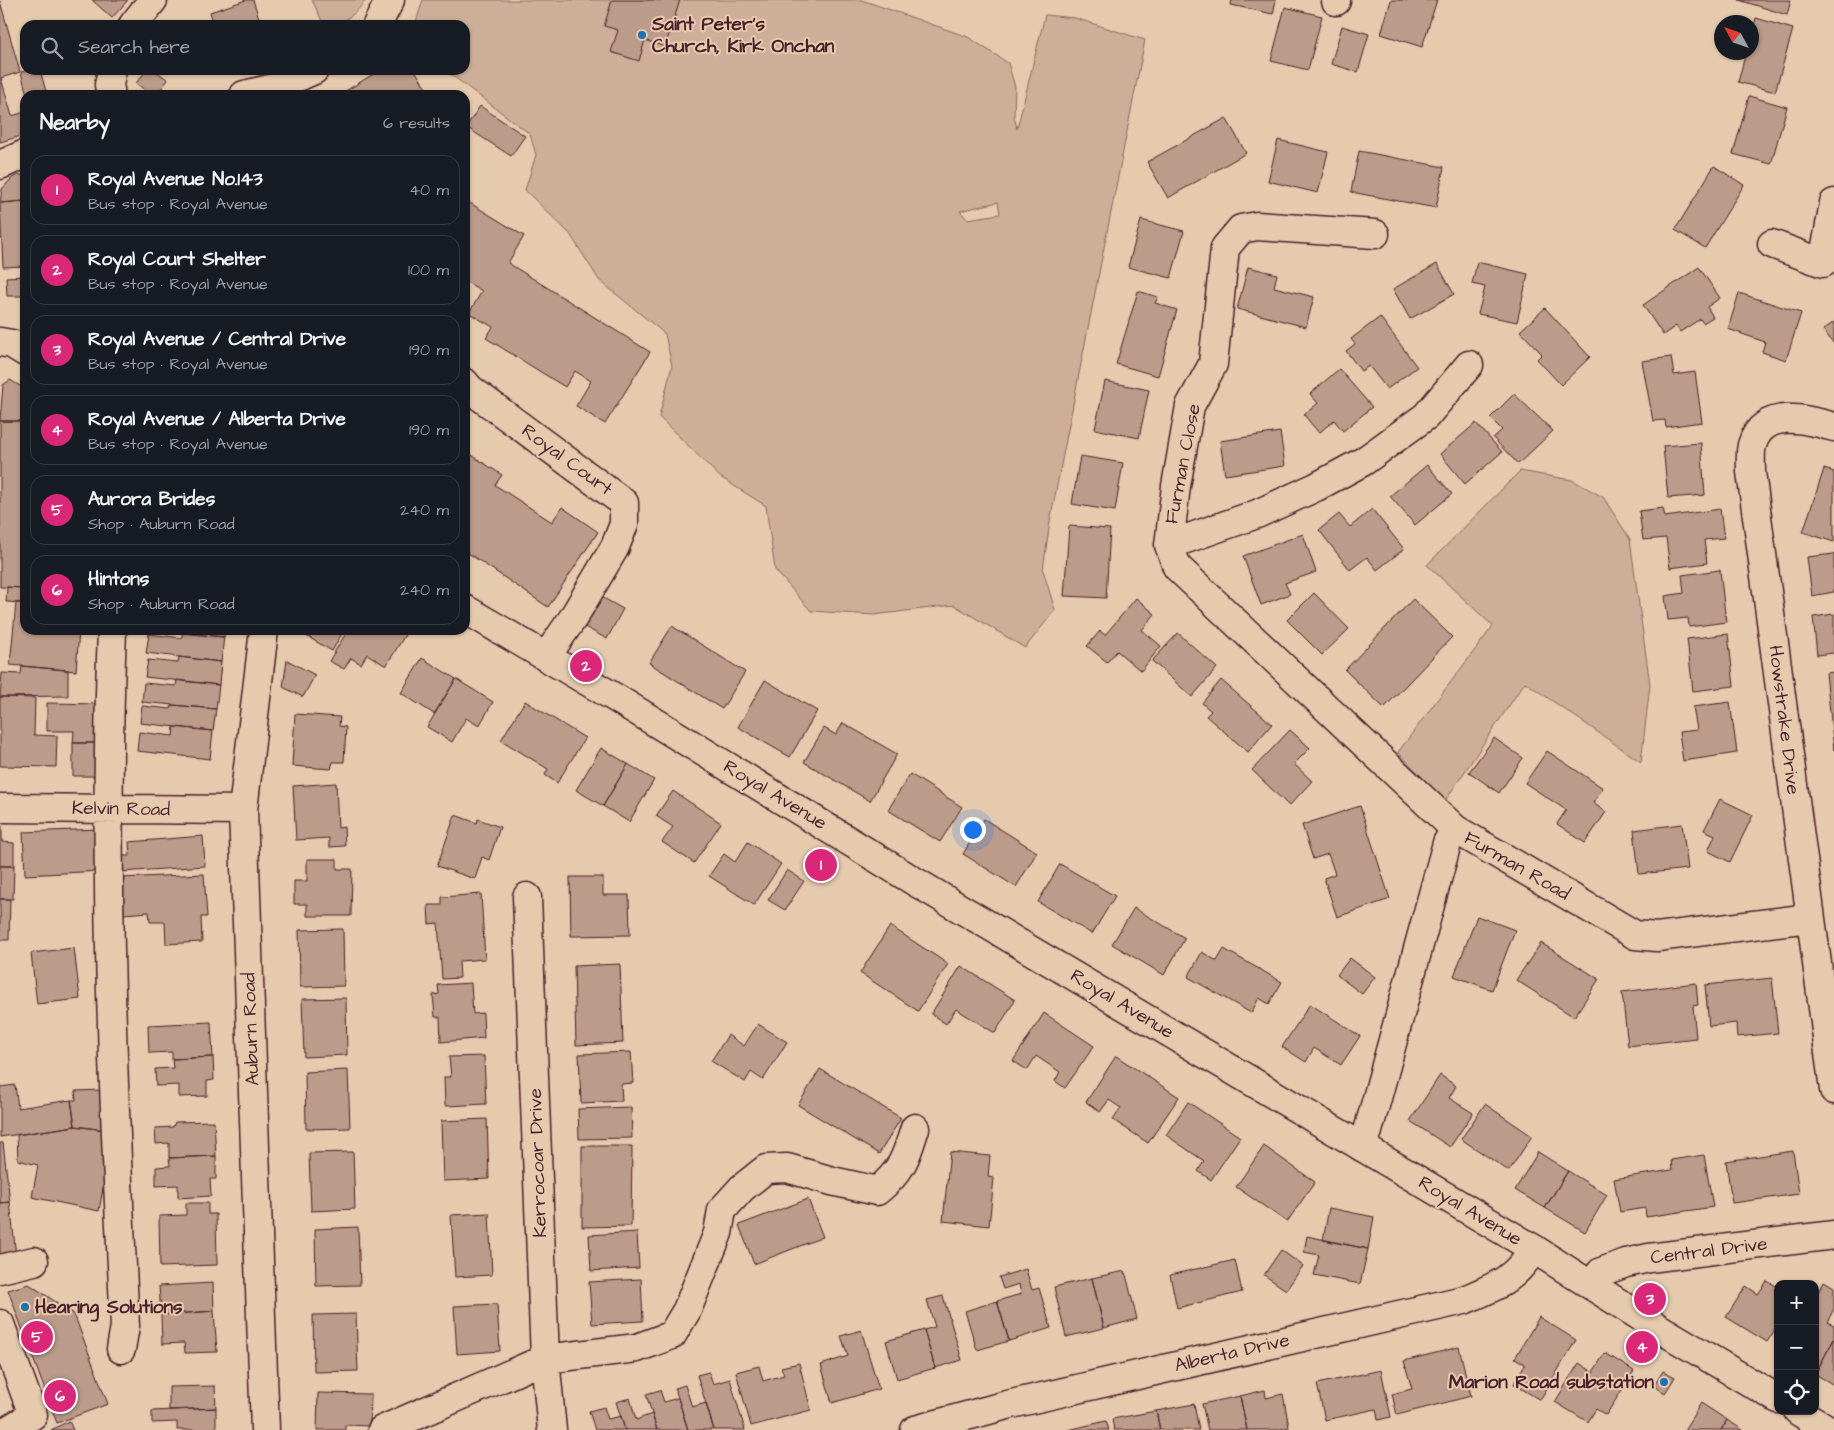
<!DOCTYPE html>
<meta charset="utf-8">
<style>
body{margin:0;font-family:"Architects Daughter",sans-serif;background:#242831;color:#f1f3f6}
.controls{position:absolute;right:15px;bottom:15px;display:grid;overflow:hidden;border-radius:10px;box-shadow:0 1px 4px #0004}
.controls button{width:45px;height:45px;display:grid;place-items:center;padding:0;border:0;border-bottom:1px solid #363941;background:#171b24;color:#f1f3f6;font:25px sans-serif}
.compass{position:absolute;left:1714px;top:15px;width:45px;height:45px;border-radius:50%;background:#171b24;box-shadow:0 1px 4px #0004;rotate:310deg}
.you{position:absolute;left:972px;top:829px;width:18px;height:18px;margin:-12px;border:4px solid #fff;border-radius:50%;background:#1a73e8;box-shadow:0 0 0 8px #1a73e833}
.badge{display:grid;place-items:center;width:32px;height:32px;border-radius:50%;background:#db2777;color:#fff;font-size:16px;font-weight:700}
.pin{position:absolute;translate:-50% -50%;border:2px solid #fff;box-shadow:0 1px 5px #0006}
.list{margin:0;padding:0;list-style:none}
h2{display:flex;justify-content:space-between;align-items:center;height:65px;margin:0;padding:0 20px;font-size:21px}
h2 small{font-size:16px;font-weight:400;color:#9ea1a6}
.list li{display:grid;grid-template-columns:32px 1fr auto;gap:15px;align-items:center;box-sizing:border-box;height:70px;margin:0 10px 10px;padding:0 10px;border:1px solid #363941;border-radius:15px}
.list b{display:block;font-size:19px;white-space:nowrap}
.list p{margin:0;font-size:16px;white-space:nowrap;color:#9ea1a6}
.list em{font-size:16px;font-style:normal;color:#9ea1a6}
.icon{flex:none;width:28px;height:28px;fill:none;stroke:currentColor;stroke-width:2;stroke-linecap:round;stroke-linejoin:round}
.map{position:relative;flex:none;width:1834px;height:1430px;overflow:hidden}
.search{position:absolute;background:#171b24;box-shadow:0 1px 4px #0004;left:20px;top:20px;width:450px;height:55px;display:flex;align-items:center;gap:12px;box-sizing:border-box;padding:0 18px;border-radius:15px;color:#9ea1a6;font-size:19px}
.panel{position:absolute;background:#171b24;box-shadow:0 1px 4px #0004;left:20px;top:90px;width:450px;height:545px;border-radius:15px}
.map>svg:first-child{display:block}
.green{fill:#cdae98;stroke:#8c6662;fill-rule:evenodd}
.building{fill:#bb9b89;stroke:#4a1f2b}
.lines{fill:none;stroke-linecap:round;stroke-linejoin:round}
.minor-casing{stroke:#4a1f2b;stroke-width:31}
.major-casing{stroke:#4a1f2b;stroke-width:31}
.minor{stroke:#e6caad;stroke-width:28}
.major{stroke:#e6caad;stroke-width:28}
.poi-dot{fill:#1f6fb2;stroke:#e6caad;stroke-width:2}
.labels{text-anchor:middle;dominant-baseline:central;stroke-width:4;stroke-linejoin:round;paint-order:stroke}
.poi-label{font-size:19px;font-weight:bold;fill:#4a1f2b;stroke:#e6caad;text-anchor:start}
.street-label{font-size:19px;fill:#4a1f2b;stroke:#e6caad}
</style>
<div class="map">
<svg width="1834" height="1430" viewBox="0 0 1834 1430">
<rect width="100%" height="100%" fill="#e6caad"/>
<filter id="ink" filterUnits="userSpaceOnUse"><feTurbulence type="fractalNoise" baseFrequency=".02" numOctaves="2"/><feDisplacementMap in="SourceGraphic" scale="10" xChannelSelector="R" yChannelSelector="G"/><feConvolveMatrix kernelMatrix="1 2 1 2 8 2 1 2 1" color-interpolation-filters="sRGB"/></filter>
<g filter="url(#ink)">
<path class="green" d="M312,0H366C356,14 342,25 324,25Z
M423,0H862L968,37L1008,63L1015,87L1014,116L1017,129L1045,15L1075,18L1145,40L1050,521L1043,570L1055,610L1025,648L954,605L874,615L811,611L775,570L766,506L720,477L659,417L672,366L665,334L599,280L570,234L525,190L536,155L530,134L445,70H465V25H415ZM998,202L1000,214L967,219L960,211Z
M1520,471L1572,480L1603,497L1630,539L1650,685L1641,762L1525,682L1445,801L1398,752L1493,626L1427,565Z"/>
<path class="building" d="M92,0H128L112,18Z
M246,0H253L261,24L214,25L210,12Z
M612,0H680L665,47L645,40L639,61L611,52L618,30L604,26Z
M1232,0H1276L1273,14L1231,5Z
M1391,0H1437L1422,47L1381,34Z
M1739,0H1791L1787,15Z
M0,1L20,72L1,78L12,116L25,112V135L0,142Z
M1285,7L1322,16L1308,70L1271,61Z
M1756,18L1793,29L1775,92L1738,82L1746,52H1752V34Z
M1342,26L1369,34L1358,72L1331,64Z
M29,70H40L47,95H27L21,72Z
M147,70H155L168,80L156,95H151L136,83Z
M380,70H415L427,90L418,95H339Z
M1749,96L1787,107L1771,164L1733,154Z
M480,106L525,136L511,156L466,127Z
M1226,118L1246,153L1168,198L1147,162Z
M1278,140L1328,152L1318,193L1268,181Z
M1359,151L1444,167L1436,208L1351,192Z
M1714,166L1744,185L1705,248L1675,230Z
M18,175H25V201L0,203L2,189L12,178Z
M465,200L524,236L508,263L650,352L605,424L576,406L591,381L575,371L565,387L486,338L493,327L469,313L482,291L465,281Z
M25,201V266L3,267L0,203Z
M1141,220L1184,231L1171,278L1128,267Z
M1477,262L1528,274L1517,322L1478,314L1485,287L1472,284Z
M1437,264L1454,294L1410,319L1393,289Z
M1248,267L1277,274L1274,287L1314,297L1306,327L1237,309Z
M1699,267L1720,298L1707,307L1713,317L1703,323L1700,319L1680,332L1676,326L1663,335L1643,305Z
M25,276V296H7L6,277Z
M1138,291L1158,297L1155,303L1177,310L1158,376L1116,364Z
M1739,293L1801,313L1786,360L1762,352L1765,342L1728,329Z
M1545,308L1590,357L1561,385L1537,359L1542,354L1520,331Z
M1380,317L1417,367L1387,389L1369,366L1361,371L1346,351L1355,344L1351,339Z
M1834,322V344L1823,330Z
M1671,357L1674,375L1695,372L1702,422L1666,427L1665,420L1653,421L1642,361Z
M1339,369L1372,407L1343,431L1334,420L1319,433L1304,415L1318,403L1310,394Z
M10,380L25,389V421H0L3,385Z
M1105,381L1149,390L1139,438L1095,429Z
M1514,394L1553,431L1518,464L1493,438L1502,430L1490,418Z
M0,421H25V588L0,587Z
M1476,423L1502,452L1465,484L1440,454Z
M1280,432L1285,466L1225,475L1220,441Z
M1701,443L1705,495L1668,498L1663,446Z
M470,454L502,475L495,485L552,522L562,507L598,532L548,607L465,551V462Z
M1080,456L1123,463L1115,511L1072,504Z
M1427,465L1452,494L1415,525L1390,496Z
M1824,469L1834,472V542L1803,532Z
M1663,508L1665,517L1720,509L1724,538L1704,540L1707,563L1670,568L1666,538L1643,540L1639,511Z
M1372,509L1404,549L1377,570L1367,557L1350,570L1319,530L1339,514L1350,527Z
M1069,526L1110,529L1106,598L1064,596Z
M1303,534L1316,572L1285,583L1290,594L1261,605L1243,556Z
M1834,554V592L1812,596L1807,557Z
M1720,570L1726,622L1689,627L1688,618L1668,620L1665,596L1684,593L1682,575Z
M7,587L25,588V603L6,602Z
M1314,593L1349,629L1322,655L1287,620Z
M598,595L623,609L607,639L581,625Z
M1136,598L1155,614L1142,630L1161,646L1141,671L1117,651L1107,662L1087,646L1100,631L1105,635Z
M1413,599L1452,637L1384,708L1345,670Z
M16,603H25V630H79L76,671L10,665Z
M1834,614V653L1817,655L1813,617Z
M672,626L745,672L722,709L649,663Z
M157,630H225L224,637Z
M305,630H344L332,651L303,634Z
M348,630H408L386,666L367,654L361,664L351,658L344,669L329,661Z
M182,633L224,637L221,662L146,653L149,634L182,638Z
M1178,633L1217,668L1192,697L1152,661Z
M1728,634L1734,686L1693,691L1687,639Z
M179,657L221,662L219,685L145,677L148,660L178,663Z
M422,658L456,679L434,714L401,693Z
M287,660L315,675L303,697L283,687Z
M22,666L68,670V696L0,697L2,673L21,674Z
M1834,672V750L1826,673Z
M456,679L493,702L479,726L466,718L452,742L427,727Z
M177,680L219,685L216,709L142,702L144,683L176,686Z
M765,680L817,711L790,757L738,727Z
M1221,680L1272,724L1248,752L1206,716L1211,711L1202,703Z
M0,697L35,698L34,735L57,736L56,767L0,766Z
M525,701L585,738L557,783L545,775L548,769L501,740Z
M1730,702L1737,753L1683,761L1679,732L1697,730L1693,707Z
M47,703L102,704L103,743H73L74,731H47Z
M172,705L216,709L213,731L140,723L142,706L171,709Z
M295,714L340,717L339,726L346,727L344,762H333L331,769L292,766Z
M843,723L897,754L870,801L804,762L824,728L836,735Z
M174,727L213,731L210,759L137,751L139,732L173,736Z
M1290,730L1310,748L1294,764L1312,781L1289,806L1252,770Z
M1494,738L1523,758L1499,793L1469,772Z
M73,743H103L102,776H73Z
M601,748L628,764L603,806L576,790Z
M1547,751L1603,788L1593,803L1606,812L1585,843L1557,824L1566,810L1525,783Z
M628,764L654,780L629,822L603,806Z
M910,774L962,807L940,842L888,810Z
M336,783L338,828L344,827L345,846L329,847V838L296,840L293,786Z
M673,791L721,823L694,863L662,842L673,827L656,816Z
M1720,799L1753,815L1730,862L1708,851L1715,835L1704,830Z
M1360,806L1390,899L1337,917L1324,878L1335,874L1328,854L1313,859L1302,825Z
M455,815L477,823L478,819L500,827L489,860L482,857L475,879L437,866Z
M984,819L1037,852L1016,887L963,854Z
M1682,824L1688,869L1639,874L1634,830Z
M0,826H2V842L14,843V866H0Z
M100,829L102,871L25,875L23,832Z
M203,836L205,866L122,872L121,856H130L129,842Z
M748,842L781,864L754,905L709,876L724,854L735,862Z
M307,859H337V869H352L351,916H307V904H294V881H307Z
M1060,864L1115,896L1092,934L1038,902Z
M0,866H14L13,899H0Z
M787,870L804,881L785,910L768,900Z
M204,874L207,917H201L202,942L166,944L165,922H150L149,912L124,914L122,878Z
M570,877H603V895H629L630,935L571,936Z
M481,894L485,959L459,961L460,978L442,979L438,923L429,924L428,905H442V897Z
M0,899H10L9,940H0Z
M1134,908L1185,938L1164,975L1112,944Z
M1477,916L1515,930L1492,990L1454,976Z
M890,926L948,964L918,1011L860,973Z
M343,929L344,986L300,987L299,930Z
M1541,943L1599,979L1574,1017L1516,980Z
M74,948L80,999L37,1004L31,953Z
M1224,949L1282,982L1269,1004L1259,998L1251,1013L1188,977L1202,952L1217,961Z
M1350,958L1375,977L1362,994L1337,975Z
M620,964L623,1043L576,1045L574,966Z
M961,966L1015,1000L995,1033L956,1009L946,1024L931,1014Z
M1772,978L1778,1033L1737,1037L1736,1023L1709,1026L1705,985Z
M471,983L473,1014L483,1013L484,1038L441,1042L440,1017H435L433,995L439,994L438,985Z
M1696,983L1698,1005L1693,1006L1696,1038L1628,1046L1622,992Z
M346,998L347,1055L304,1057L302,999Z
M1310,1004L1360,1036L1341,1065L1314,1048L1306,1062L1282,1047Z
M1044,1013L1094,1046L1065,1088L1055,1081L1060,1072L1036,1056L1027,1070L1013,1061Z
M211,1022L213,1057L172,1059V1052L149,1053L148,1025Z
M758,1024L787,1042L763,1080L751,1072L745,1082L711,1061L728,1035L744,1046Z
M631,1052L633,1083L621,1084L622,1101L581,1103L579,1054Z
M484,1056L486,1104L445,1106L444,1077H451L449,1057Z
M1116,1056L1179,1097L1148,1143L1113,1120L1121,1108L1109,1100L1100,1112L1086,1102Z
M213,1057L214,1080L207,1081V1096L179,1097V1085L156,1086L155,1069L173,1068L172,1059Z
M820,1069L901,1118L879,1154L798,1105Z
M348,1070L350,1128L306,1129L305,1072Z
M1440,1075L1456,1086L1449,1098L1473,1113L1450,1147L1410,1121Z
M15,1085L18,1108L71,1100L75,1126L0,1137V1087Z
M103,1090L104,1130L75,1126L71,1100H76L75,1091Z
M1188,1102L1240,1137L1211,1180L1198,1171L1204,1161L1166,1135Z
M1485,1104L1532,1136L1509,1171L1461,1139Z
M631,1107L632,1138L579,1139L578,1109Z
M487,1119L489,1179L443,1181L441,1121Z
M214,1121L216,1156L169,1158V1143L156,1144L155,1128L173,1127L175,1122Z
M75,1126L113,1131L99,1211L32,1197L38,1165L18,1160L17,1135Z
M0,1143H3L10,1202L0,1203Z
M582,1146H632L631,1226L582,1227Z
M1264,1146L1315,1182L1287,1222L1236,1187Z
M1793,1151L1799,1194L1732,1203L1726,1161Z
M353,1152L355,1209L311,1211L309,1153Z
M950,1152L990,1156L988,1177L994,1178L989,1226L943,1221Z
M1538,1152L1568,1171L1545,1208L1515,1190Z
M1704,1155L1713,1207L1646,1217L1645,1208L1620,1212L1614,1179L1672,1170L1671,1160Z
M216,1156V1179H210L211,1196L178,1198V1185L156,1186V1167L170,1166L169,1158Z
M1568,1171L1607,1195L1585,1232L1545,1208Z
M808,1199L823,1237L754,1264L739,1225Z
M10,1202L16,1256L0,1258V1203Z
M186,1203H208V1214H216L217,1265L160,1267L159,1216L186,1215Z
M1329,1208L1374,1217L1368,1249L1323,1240Z
M489,1213L492,1275L455,1277L451,1215Z
M358,1227L360,1285L316,1286L315,1229Z
M637,1232L639,1268L591,1271L589,1235Z
M1307,1236L1368,1249L1360,1284L1314,1275L1319,1255L1304,1252Z
M1281,1250L1303,1266L1286,1290L1264,1275Z
M1235,1260L1242,1292L1177,1308L1170,1275Z
M1026,1269L1032,1290L1039,1288L1051,1328L1009,1341L997,1301L1021,1294L1019,1284L1003,1289L999,1277Z
M1125,1271L1137,1319L1104,1328L1092,1278Z
M1092,1278L1104,1328L1066,1337L1054,1287Z
M641,1279L643,1321L592,1324L589,1282Z
M1767,1281L1778,1287V1325L1767,1342L1726,1317L1746,1286L1758,1294Z
M1824,1281L1834,1287V1309L1827,1322L1834,1325V1339L1815,1374V1298Z
M213,1283L214,1311L161,1315L159,1286Z
M29,1284L74,1314L108,1404L57,1423L8,1290Z
M943,1296L962,1360L935,1368L924,1330L935,1327L927,1300Z
M997,1301L1009,1341L977,1350L965,1311Z
M497,1304L500,1351L457,1354L454,1306Z
M214,1311L217,1352L185,1353L184,1343L162,1344L161,1315Z
M356,1314L358,1371L314,1372L313,1315Z
M1539,1317L1576,1340L1540,1400L1514,1384L1525,1364L1515,1358Z
M861,1330L879,1389L832,1403L821,1365L848,1356L841,1336Z
M924,1330L935,1368L897,1379L886,1341Z
M1834,1339V1385L1815,1374Z
M1459,1347L1471,1396L1397,1415L1392,1394L1412,1389L1404,1361Z
M1605,1353L1634,1371L1606,1415L1596,1409L1588,1422L1555,1402L1579,1363L1593,1372Z
M799,1363L811,1410L751,1426L736,1372L759,1366L763,1381L784,1375L781,1367Z
M1381,1370L1391,1417L1378,1420L1376,1409L1325,1420L1317,1384Z
M1663,1371L1675,1377L1665,1393L1654,1386Z
M709,1372L713,1384L730,1379L745,1430H714L697,1375Z
M685,1385L692,1407L706,1403L714,1430H688L675,1388Z
M215,1386L216,1408L169,1410V1387Z
M660,1390L664,1402L678,1398L688,1430H657L646,1394Z
M1265,1390L1266,1398L1283,1394L1289,1427L1276,1430H1247L1240,1396Z
M318,1393L371,1394L370,1426L345,1425V1430H317Z
M1240,1396L1247,1430H1208L1202,1404Z
M630,1398L636,1420L652,1414L657,1430H625L616,1402Z
M1701,1403L1727,1420L1721,1430H1684Z
M1194,1404L1199,1430H1160L1156,1411Z
M604,1407L608,1419L621,1416L625,1430H595L589,1411Z
M216,1408V1430H177V1422L152,1423V1411Z
M1156,1411L1160,1430H1114L1112,1419Z
M1727,1420L1743,1430H1721Z
M69,1421L73,1430H51Z
M1106,1421L1109,1430H1068Z"/>
<g class="lines">
<defs>
<path id="minor" d="M1336,1V0
M133,25L153,0
M111,95L109,85L112,70
M1375,234L1257,226L1241,229L1225,248L1213,364L1190,406L1176,486L1169,545L1177,567L1455,829L1635,935L1657,937L1810,918
M1772,244L1823,263L1834,203
M465,383L470,389L624,503V524L615,547L573,618L546,657
M1834,427C1807,419 1763,407 1752,445C1750,452 1751,464 1751,472L1834,1090
M1169,545L1257,514L1316,487L1364,461L1426,416L1469,365
M112,630C103,862 113,1094 125,1326L121,1349
M264,630L243,810L265,1430
M0,808L243,810
M527,897L545,1359L552,1430
M1362,1147L1368,1131L1447,843L1455,829
M0,1269L34,1261
M1592,1286L1601,1272L1626,1263L1649,1258L1834,1235
M0,1324L33,1415L8,1430
M382,1430L545,1359L637,1348L672,1335L687,1310L718,1233L722,1210L742,1188L766,1169L787,1168L832,1181L877,1191C902,1171 906,1158 915,1128
M915,1430L1007,1405L1464,1300C1497,1286 1513,1281 1534,1249"/>
<path id="major" d="M377,25L390,0
M244,95L273,88L314,70
M0,165L25,154
M0,342L12,344L25,352
M465,609L619,700L914,881L1534,1249L1652,1324L1778,1399
M1798,1411L1829,1430"/>
</defs>
<use href="#minor" class="minor-casing"/>
<use href="#major" class="major-casing"/>
<use href="#minor" class="minor"/>
<use href="#major" class="major"/>
</g>
</g>
<g class="poi-dot">
<circle cx="642" cy="35" r="5"/>
<circle cx="25" cy="1307" r="5"/>
<circle cx="1664" cy="1382" r="5"/>
</g>
<g class="labels">
<g class="poi-label">
<text x="652" y="24">Saint Peter's<tspan x="652" dy="22">Church, Kirk Onchan</tspan></text>
<text x="35" y="1307">Hearing Solutions</text>
<text x="1654" y="1382" text-anchor="end">Marion Road substation</text>
</g>
<g class="street-label">
<text transform="translate(567 460) rotate(36)">Royal Court</text>
<text transform="translate(1183 464) rotate(-79)">Furman Close</text>
<text transform="translate(1784 720) rotate(83)">Howstrake Drive</text>
<text transform="translate(775 795) rotate(31)">Royal Avenue</text>
<text transform="translate(121 809) rotate(1)">Kelvin Road</text>
<text transform="translate(1517 866) rotate(30)">Furman Road</text>
<text transform="translate(1122 1004) rotate(31)">Royal Avenue</text>
<text transform="translate(251 1029) rotate(-92)">Auburn Road</text>
<text transform="translate(538 1163) rotate(-92)">Kerrocoar Drive</text>
<text transform="translate(1470 1211) rotate(31)">Royal Avenue</text>
<text transform="translate(1709 1251) rotate(-7)">Central Drive</text>
<text transform="translate(1232 1353) rotate(-13)">Alberta Drive</text>
</g>
</g>
</svg>
<div class="controls">
<button>+</button>
<button>−</button>
<button><svg class="icon" aria-label="locate" viewBox="0 0 24 24"><circle cx="12" cy="12" r="6"/><path d="M12 2v4M12 18v4M2 12h4M18 12h4"/></svg></button>
</div>
<svg class="compass" viewBox="-18 -18 36 36"><path d="M0-13l5 13h-10z" fill="#e53935"/><path d="M0 13l5-13h-10z" fill="#9ea1a6"/></svg>
<div class="you"></div>
<div class="pin badge" style="left:821px;top:865px">1</div>
<div class="pin badge" style="left:586px;top:666px">2</div>
<div class="pin badge" style="left:1650px;top:1299px">3</div>
<div class="pin badge" style="left:1642px;top:1347px">4</div>
<div class="pin badge" style="left:37px;top:1337px">5</div>
<div class="pin badge" style="left:60px;top:1396px">6</div>
<div class="search"><svg class="icon" aria-label="search" viewBox="0 0 24 24"><circle cx="10" cy="10" r="6"/><path d="M15 15l6 6"/></svg>Search here</div>
<section class="panel">
<h2>Nearby<small>6 results</small></h2>
<ul class="list">
<li><span class="badge">1</span><div><b>Royal Avenue No.143</b><p>Bus stop · Royal Avenue</p></div><em>40 m</em></li>
<li><span class="badge">2</span><div><b>Royal Court Shelter</b><p>Bus stop · Royal Avenue</p></div><em>100 m</em></li>
<li><span class="badge">3</span><div><b>Royal Avenue / Central Drive</b><p>Bus stop · Royal Avenue</p></div><em>190 m</em></li>
<li><span class="badge">4</span><div><b>Royal Avenue / Alberta Drive</b><p>Bus stop · Royal Avenue</p></div><em>190 m</em></li>
<li><span class="badge">5</span><div><b>Aurora Brides</b><p>Shop · Auburn Road</p></div><em>240 m</em></li>
<li><span class="badge">6</span><div><b>Hintons</b><p>Shop · Auburn Road</p></div><em>240 m</em></li>
</ul>
</section>
</div>
